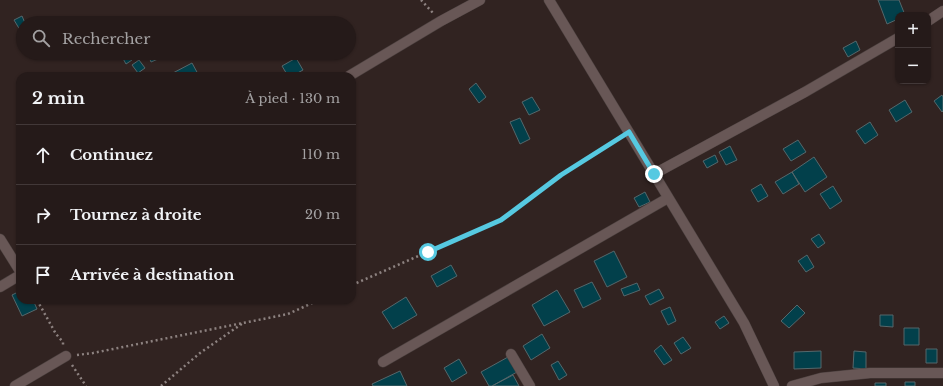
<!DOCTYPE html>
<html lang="fr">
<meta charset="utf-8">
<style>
body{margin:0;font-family:"Libre Baskerville",serif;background:#2d2322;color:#f1f3f6}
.controls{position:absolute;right:12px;top:12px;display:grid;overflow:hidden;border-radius:8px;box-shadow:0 1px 3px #0004}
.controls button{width:36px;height:36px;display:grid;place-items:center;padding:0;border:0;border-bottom:1px solid #423838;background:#251a19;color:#f1f3f6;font:20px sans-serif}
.stop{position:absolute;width:12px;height:12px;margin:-9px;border:3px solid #56c9e1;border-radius:50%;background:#fff}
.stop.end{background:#56c9e1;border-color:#fff;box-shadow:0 1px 4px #0008}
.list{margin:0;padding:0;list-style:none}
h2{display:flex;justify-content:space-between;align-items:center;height:52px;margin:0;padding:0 16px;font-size:17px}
h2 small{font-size:13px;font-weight:400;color:#a3a1a2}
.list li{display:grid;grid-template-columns:26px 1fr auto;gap:12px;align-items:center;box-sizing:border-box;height:60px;padding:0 16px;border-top:1px solid #423838}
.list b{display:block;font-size:15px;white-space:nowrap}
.list em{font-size:13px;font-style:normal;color:#a3a1a2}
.icon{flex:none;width:22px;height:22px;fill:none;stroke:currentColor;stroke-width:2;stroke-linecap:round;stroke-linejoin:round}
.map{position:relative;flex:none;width:943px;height:386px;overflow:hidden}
.search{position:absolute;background:#251a19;box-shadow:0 1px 3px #0004;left:16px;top:16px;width:340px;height:44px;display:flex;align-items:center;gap:10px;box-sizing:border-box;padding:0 14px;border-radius:22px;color:#a3a1a2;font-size:15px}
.panel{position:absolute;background:#251a19;box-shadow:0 1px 3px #0004;left:16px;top:72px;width:340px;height:232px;border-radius:12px}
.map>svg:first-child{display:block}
.building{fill:#02404b;stroke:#55676b}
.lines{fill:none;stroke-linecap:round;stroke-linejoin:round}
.minor-casing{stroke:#4b403f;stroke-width:11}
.path{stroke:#8d8280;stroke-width:2.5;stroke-dasharray:2 3;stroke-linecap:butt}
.minor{stroke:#685756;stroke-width:10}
.route{stroke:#56c9e1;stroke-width:5}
</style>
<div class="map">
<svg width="943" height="386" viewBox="0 0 943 386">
<rect width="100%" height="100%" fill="#312321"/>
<path class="building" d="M878,0H899L905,15H898V19L887,24Z
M22,16L25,23H23V28L20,30L14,20Z
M856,41L860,50L848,57L843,48Z
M125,53H128L132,60L126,64L121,55Z
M156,54L158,59L151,62L149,57Z
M296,58L303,70L292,76H288L282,66Z
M139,60L145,68L138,73L132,65Z
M192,63L198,74L196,76H172L171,74Z
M476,83L486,97L479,103L469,89Z
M942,95L943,97V111L942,112L934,101Z
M532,97L540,110L529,115L522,102Z
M905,100L912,112L896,122L889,110Z
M520,118L530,139L520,144L510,122Z
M870,122L878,135L865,144L856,131Z
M798,140L806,152L791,161L783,149Z
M730,146L737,160L726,165L719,152Z
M715,155L718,162L707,168L703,161Z
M814,157L827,177L805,192L792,172Z
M792,172L799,184L783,194L775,182Z
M761,184L768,196L758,202L751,190Z
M833,186L842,201L830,209L820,194Z
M645,192L650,202L639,207L634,198Z
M819,234L825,243L818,248L811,239Z
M614,251L627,277L607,287L594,261Z
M807,255L814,267L806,272L798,261Z
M451,265L457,276L437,287L431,276Z
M592,282L601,299L583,308L574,290Z
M637,283L640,290L624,296L621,289Z
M659,289L664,298L650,305L645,296Z
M557,290L570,312L544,326L532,305Z
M20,291V300H33L37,309L22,316L12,295Z
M406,297L417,315L393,329L382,312Z
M797,305L805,313L789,328L781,321Z
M670,307L676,321L668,325L661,311Z
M880,315H893V327L880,326Z
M724,316L729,323L720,329L715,322Z
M904,328H919V345H904Z
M542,334L550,348L531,360L523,346Z
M683,337L691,348L681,354L674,343Z
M661,345L672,360L664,365L654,351Z
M926,349H937V363H926Z
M821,351V368L794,369V352Z
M854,351L866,352V369L853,368Z
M508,357L517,372L492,386H489L481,372Z
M459,359L467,373L452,382L444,368Z
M558,361L567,375L559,380L551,365Z
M400,371L407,386H373L372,384Z
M513,375L519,386H492Z
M905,382H915V386H905Z
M875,383H886V386H875Z"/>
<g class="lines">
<defs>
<path id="minor" d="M549,0L744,323L774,386
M928,21L943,11
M349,76L441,21L480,0
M654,174L805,92L898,38
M0,239L20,271
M0,287L20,275
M511,354L530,386
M383,362L668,198
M15,386L66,356
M792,386L821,378L870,373H943"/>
</defs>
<use href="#minor" class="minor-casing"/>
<path class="path" d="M421,0L433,13
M352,285L501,220L561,175L620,138
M37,300L56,334L63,342V346
M77,355L93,353L288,314L319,300
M72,365L86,386
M161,386L200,353L243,323"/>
<use href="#minor" class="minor"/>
</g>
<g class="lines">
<path class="route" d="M428,252L501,220L561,175L629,132L654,174"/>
</g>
</svg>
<div class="controls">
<button>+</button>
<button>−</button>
</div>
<div class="stop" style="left:428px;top:252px"></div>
<div class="stop end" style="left:654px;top:174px"></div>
<div class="search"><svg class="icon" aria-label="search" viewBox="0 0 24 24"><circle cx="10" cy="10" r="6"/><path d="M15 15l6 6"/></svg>Rechercher</div>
<section class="panel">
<h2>2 min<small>À pied · 130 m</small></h2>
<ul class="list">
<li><svg class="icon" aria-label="ahead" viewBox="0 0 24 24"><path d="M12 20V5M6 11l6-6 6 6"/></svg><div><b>Continuez</b></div><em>110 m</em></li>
<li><svg class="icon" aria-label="right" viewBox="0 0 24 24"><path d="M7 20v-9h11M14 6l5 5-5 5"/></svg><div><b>Tournez à droite</b></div><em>20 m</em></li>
<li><svg class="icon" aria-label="arrive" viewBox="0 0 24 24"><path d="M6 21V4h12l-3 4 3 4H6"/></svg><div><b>Arrivée à destination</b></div></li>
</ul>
</section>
</div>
